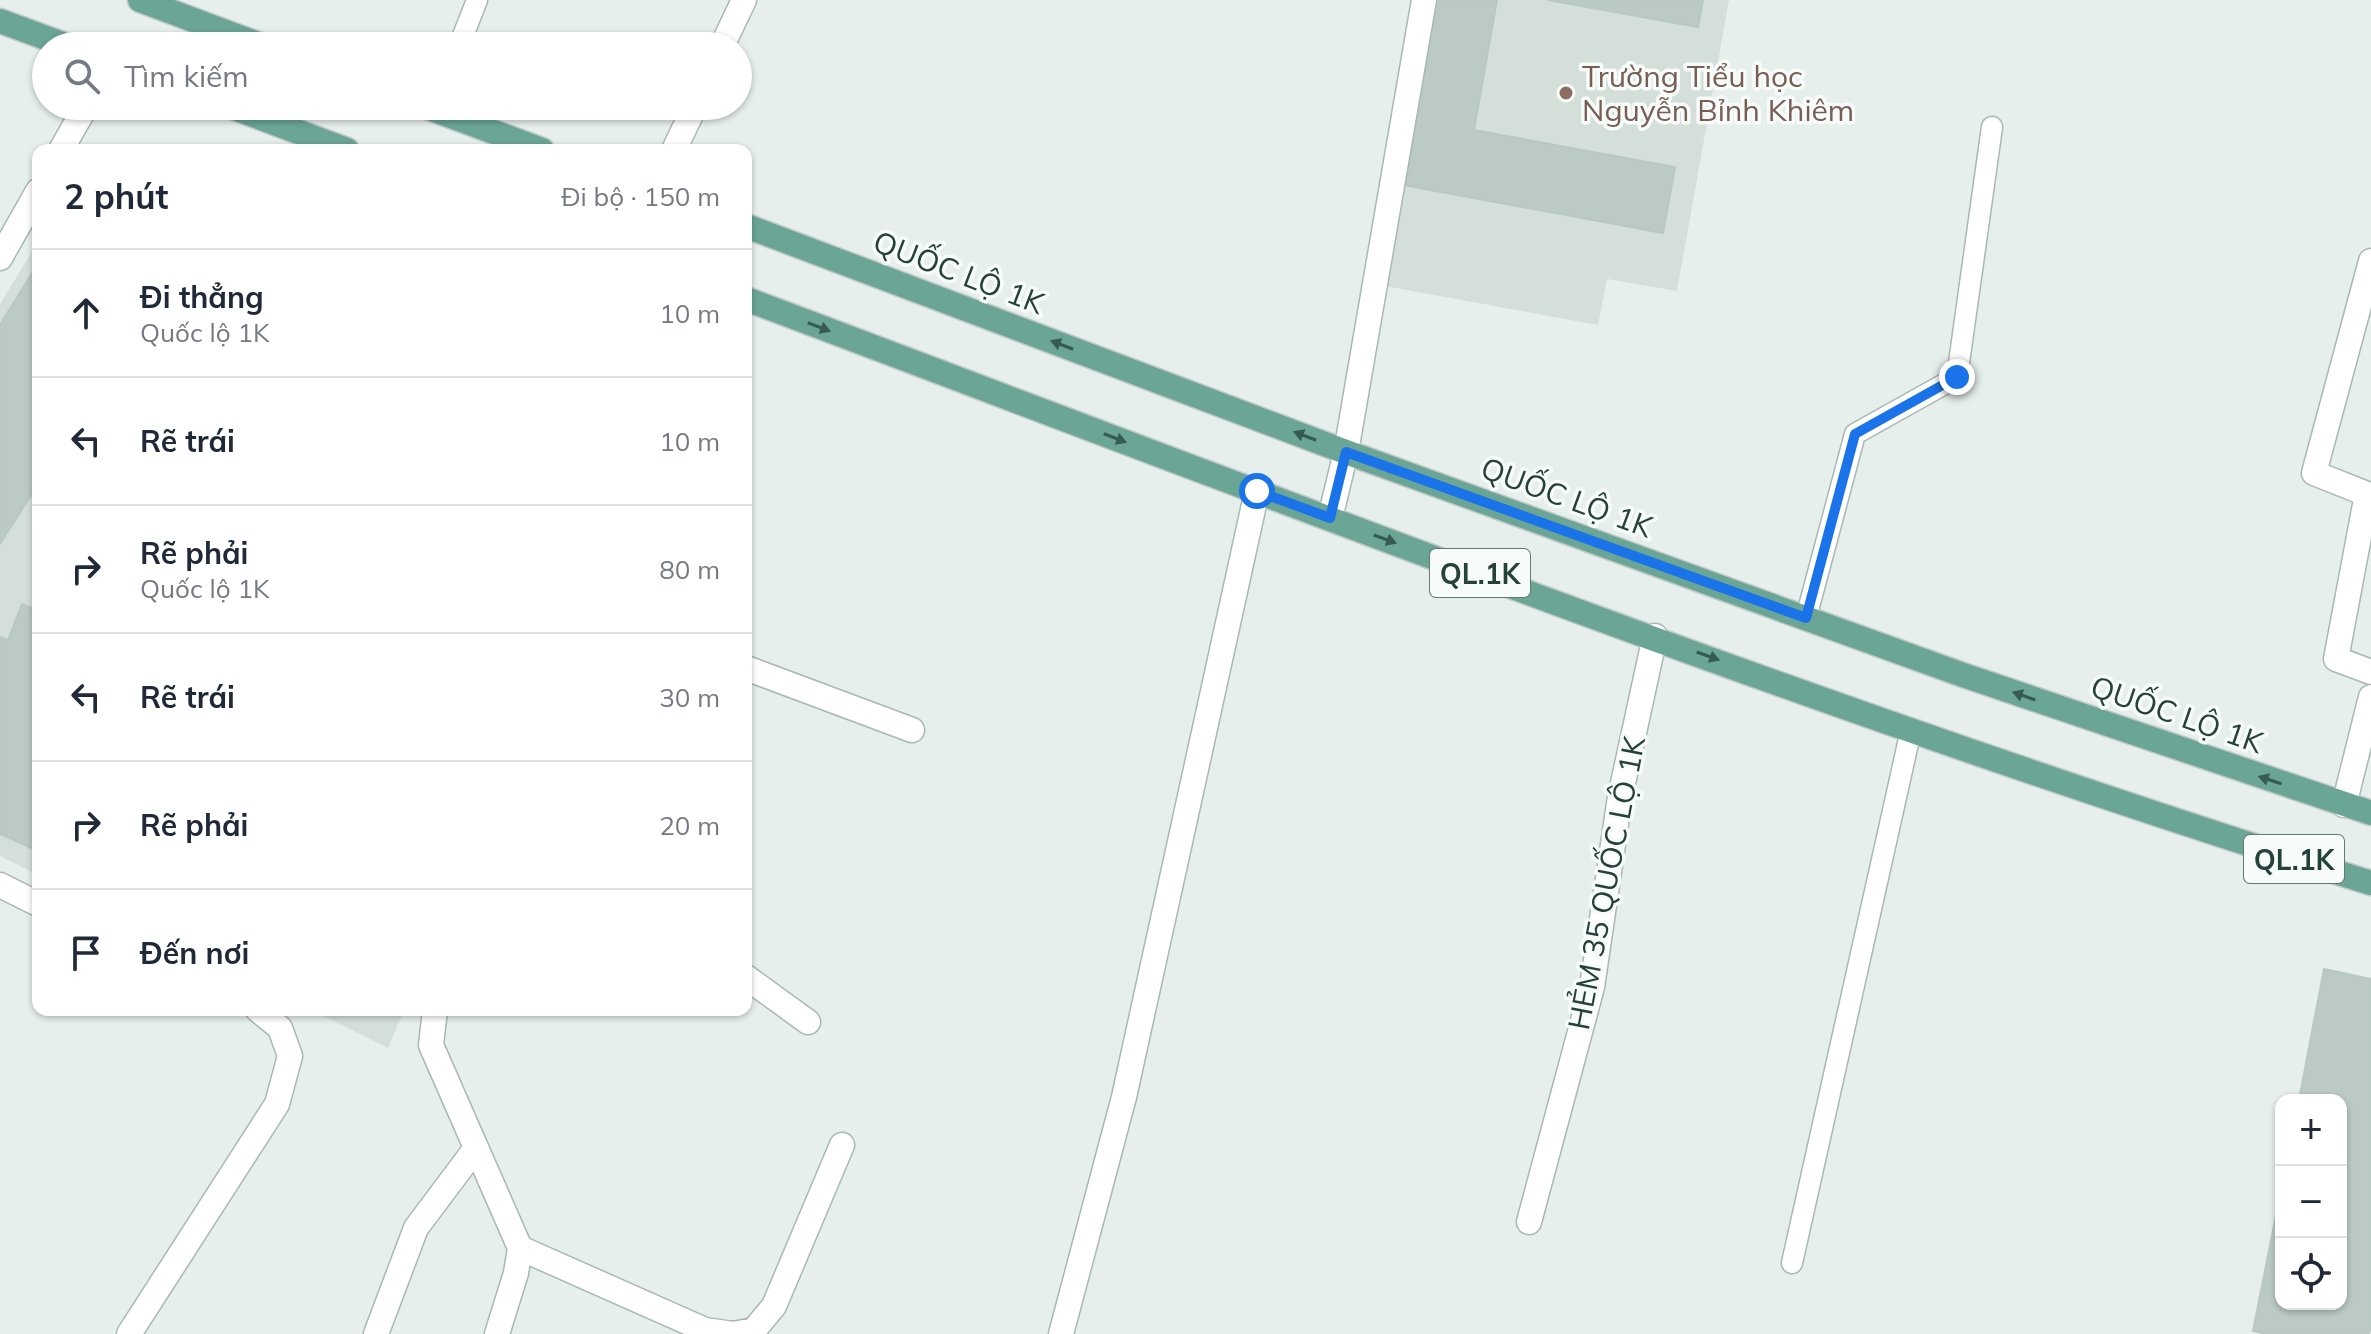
<!DOCTYPE html>
<html lang="vi">
<meta charset="utf-8">
<style>
body{margin:0;font-family:Mulish,sans-serif;background:#f2f2f3;color:#1f2937}
.controls{position:absolute;right:24px;bottom:24px;display:grid;overflow:hidden;border-radius:16px;box-shadow:0 2px 6px #0004}
.controls button{width:72px;height:72px;display:grid;place-items:center;padding:0;border:0;border-bottom:2px solid #e0e1e3;background:#fff;color:#1f2937;font:40px sans-serif}
.stop{position:absolute;width:24px;height:24px;margin:-18px;border:6px solid #1a73e8;border-radius:50%;background:#fff}
.stop.end{background:#1a73e8;border-color:#fff;box-shadow:0 2px 8px #0008}
.list{margin:0;padding:0;list-style:none}
h2{display:flex;justify-content:space-between;align-items:center;height:104px;margin:0;padding:0 32px;font-size:34px}
h2 small{font-size:26px;font-weight:400;color:#747a83}
.list li{display:grid;grid-template-columns:52px 1fr auto;gap:24px;align-items:center;box-sizing:border-box;height:128px;padding:0 32px;border-top:2px solid #e0e1e3}
.list b{display:block;font-size:30px;white-space:nowrap}
.list p{margin:0;font-size:26px;white-space:nowrap;color:#747a83}
.list em{font-size:26px;font-style:normal;color:#747a83}
.icon{flex:none;width:44px;height:44px;fill:none;stroke:currentColor;stroke-width:2;stroke-linecap:round;stroke-linejoin:round}
.map{position:relative;flex:none;width:2371px;height:1334px;overflow:hidden}
.search{position:absolute;background:#fff;box-shadow:0 2px 6px #0004;left:32px;top:32px;width:720px;height:88px;display:flex;align-items:center;gap:20px;box-sizing:border-box;padding:0 28px;border-radius:44px;color:#747a83;font-size:30px}
.panel{position:absolute;background:#fff;box-shadow:0 2px 6px #0004;left:32px;top:144px;width:720px;height:872px;border-radius:16px}
.map>svg:first-child{display:block}
.built{fill:#d4dfda}
.building{fill:#bbcac4;stroke:#b8c9c2;stroke-width:2}
.lines{fill:none;stroke-linecap:round;stroke-linejoin:round}
.lane-casing{stroke:#a8b8b2;stroke-width:23}
.street-casing{stroke:#a8b8b2;stroke-width:27}
.primary-casing{stroke:#c2cac8;stroke-width:27}
.lane{stroke:#fff;stroke-width:20}
.street{stroke:#fff;stroke-width:24}
.primary{stroke:#6aa596;stroke-width:24}
.oneway{fill:#365b51}
.route{stroke:#1a73e8;stroke-width:10}
.education-dot{fill:#8d6e63;stroke:#f7fbf9;stroke-width:3}
.labels{text-anchor:middle;dominant-baseline:central;stroke-width:7;stroke-linejoin:round;paint-order:stroke}
.shield{fill:#f7fbf9;stroke:#637a73;stroke-width:2}
.shield-label{font-size:28px;font-weight:bold;fill:#24423a}
.education-label{font-size:30px;fill:#785e54;stroke:#f7fbf9;text-anchor:start}
.street-label{font-size:30px;fill:#24423a;stroke:#f7fbf9}
</style>
<div class="map">
<svg width="2371" height="1334" viewBox="0 0 2371 1334">
<rect width="100%" height="100%" fill="#e6efeb"/>
<path class="built" d="M1436,0H1729L1677,291L1607,279L1598,325L1385,286Z
M36,245L38,246V875L0,856V304Z
M311,1010H404L388,1048Z"/>
<path class="building" d="M1436,0H1497L1474,130L1675,167L1663,233L1403,185Z
M1548,0H1703L1698,27Z
M34,270L38,273V484L0,544V325Z
M22,604L38,611V851L0,834V637L8,640Z
M2324,969L2371,979V1326L2369,1334H2266L2253,1331L2281,1190V1304H2341V1100H2299Z"/>
<g class="lines">
<defs>
<path id="lane" d="M459,46L477,0
M1806,618L1855,434L1957,377L1992,127
M1792,1263L1911,730"/>
<path id="street" d="M722,46L744,0
M61,150L86,106
M674,150L695,106
M0,258L38,191
M2371,261L2314,473L2367,494L2336,659L2371,672
M1330,518L1346,452L1424,0
M746,668L912,730
M2344,805L2371,697
M0,885L38,904
M746,977L808,1022
M435,1010L431,1045L520,1248L516,1273L497,1334
M1529,1222L1592,987L1620,797L1655,636
M520,1248L705,1330L733,1334
M129,1334L277,1104L290,1056L280,1028L258,1010
M376,1334L416,1228L476,1148
M733,1334L754,1330L774,1306L842,1145
M1061,1334L1124,1097L1257,491"/>
<path id="primary" d="M140,0L263,46
M0,21L68,46
M229,106L347,150
M424,106L542,150
M746,226L1346,452L1963,675L2371,813
M746,299C1284,501 1823,712 2371,883"/>
</defs>
<use href="#lane" class="lane-casing"/>
<use href="#street" class="street-casing"/>
<use href="#primary" class="primary-casing"/>
<use href="#lane" class="lane"/>
<use href="#street" class="street"/>
<use href="#primary" class="primary"/>
</g>
<defs><path id="oneway-solid" d="M-6-.8H1V-3.2L6.5 0L1 3.2V.8H-6Z" transform="scale(2)"/></defs>
<g class="oneway">
<use href="#oneway-solid" transform="translate(819 327) rotate(21)"/>
<use href="#oneway-solid" transform="translate(1062 345) rotate(-159)"/>
<use href="#oneway-solid" transform="translate(1305 436) rotate(-159)"/>
<use href="#oneway-solid" transform="translate(1115 438) rotate(21)"/>
<use href="#oneway-solid" transform="translate(1385 539) rotate(20)"/>
<use href="#oneway-solid" transform="translate(1708 656) rotate(20)"/>
<use href="#oneway-solid" transform="translate(2024 696) rotate(-161)"/>
<use href="#oneway-solid" transform="translate(2270 780) rotate(-162)"/>
</g>
<g class="lines">
<path class="route" d="M1257,491L1330,518L1346,452L1806,618L1855,434L1957,377"/>
</g>
<circle class="education-dot" cx="1566" cy="93" r="8"/>
<g class="labels">
<g class="shield">
<rect x="1430" y="549" width="100" height="48" rx="6"/>
<rect x="2244" y="835" width="100" height="48" rx="6"/>
</g>
<g class="shield-label">
<text x="1480" y="573">QL.1K</text>
<text x="2294" y="859">QL.1K</text>
</g>
<g class="education-label">
<text x="1582" y="76">Trường Tiểu học<tspan x="1582" dy="34">Nguyễn Bỉnh Khiêm</tspan></text>
</g>
<g class="street-label">
<text transform="translate(959 272) rotate(21)">QUỐC LỘ 1K</text>
<text transform="translate(1567 497) rotate(20)">QUỐC LỘ 1K</text>
<text transform="translate(2177 714) rotate(19)">QUỐC LỘ 1K</text>
<text transform="translate(1606 883) rotate(-79)">HẺM 35 QUỐC LỘ 1K</text>
</g>
</g>
</svg>
<div class="controls">
<button>+</button>
<button>−</button>
<button><svg class="icon" aria-label="locate" viewBox="0 0 24 24"><circle cx="12" cy="12" r="6"/><path d="M12 2v4M12 18v4M2 12h4M18 12h4"/></svg></button>
</div>
<div class="stop" style="left:1257px;top:491px"></div>
<div class="stop end" style="left:1957px;top:377px"></div>
<div class="search"><svg class="icon" aria-label="search" viewBox="0 0 24 24"><circle cx="10" cy="10" r="6"/><path d="M15 15l6 6"/></svg>Tìm kiếm</div>
<section class="panel">
<h2>2 phút<small>Đi bộ · 150 m</small></h2>
<ul class="list">
<li><svg class="icon" aria-label="ahead" viewBox="0 0 24 24"><path d="M12 20V5M6 11l6-6 6 6"/></svg><div><b>Đi thẳng</b><p>Quốc lộ 1K</p></div><em>10 m</em></li>
<li><svg class="icon" aria-label="left" viewBox="0 0 24 24"><path d="M17 20v-9H6M10 6l-5 5 5 5"/></svg><div><b>Rẽ trái</b></div><em>10 m</em></li>
<li><svg class="icon" aria-label="right" viewBox="0 0 24 24"><path d="M7 20v-9h11M14 6l5 5-5 5"/></svg><div><b>Rẽ phải</b><p>Quốc lộ 1K</p></div><em>80 m</em></li>
<li><svg class="icon" aria-label="left" viewBox="0 0 24 24"><path d="M17 20v-9H6M10 6l-5 5 5 5"/></svg><div><b>Rẽ trái</b></div><em>30 m</em></li>
<li><svg class="icon" aria-label="right" viewBox="0 0 24 24"><path d="M7 20v-9h11M14 6l5 5-5 5"/></svg><div><b>Rẽ phải</b></div><em>20 m</em></li>
<li><svg class="icon" aria-label="arrive" viewBox="0 0 24 24"><path d="M6 21V4h12l-3 4 3 4H6"/></svg><div><b>Đến nơi</b></div></li>
</ul>
</section>
</div>
